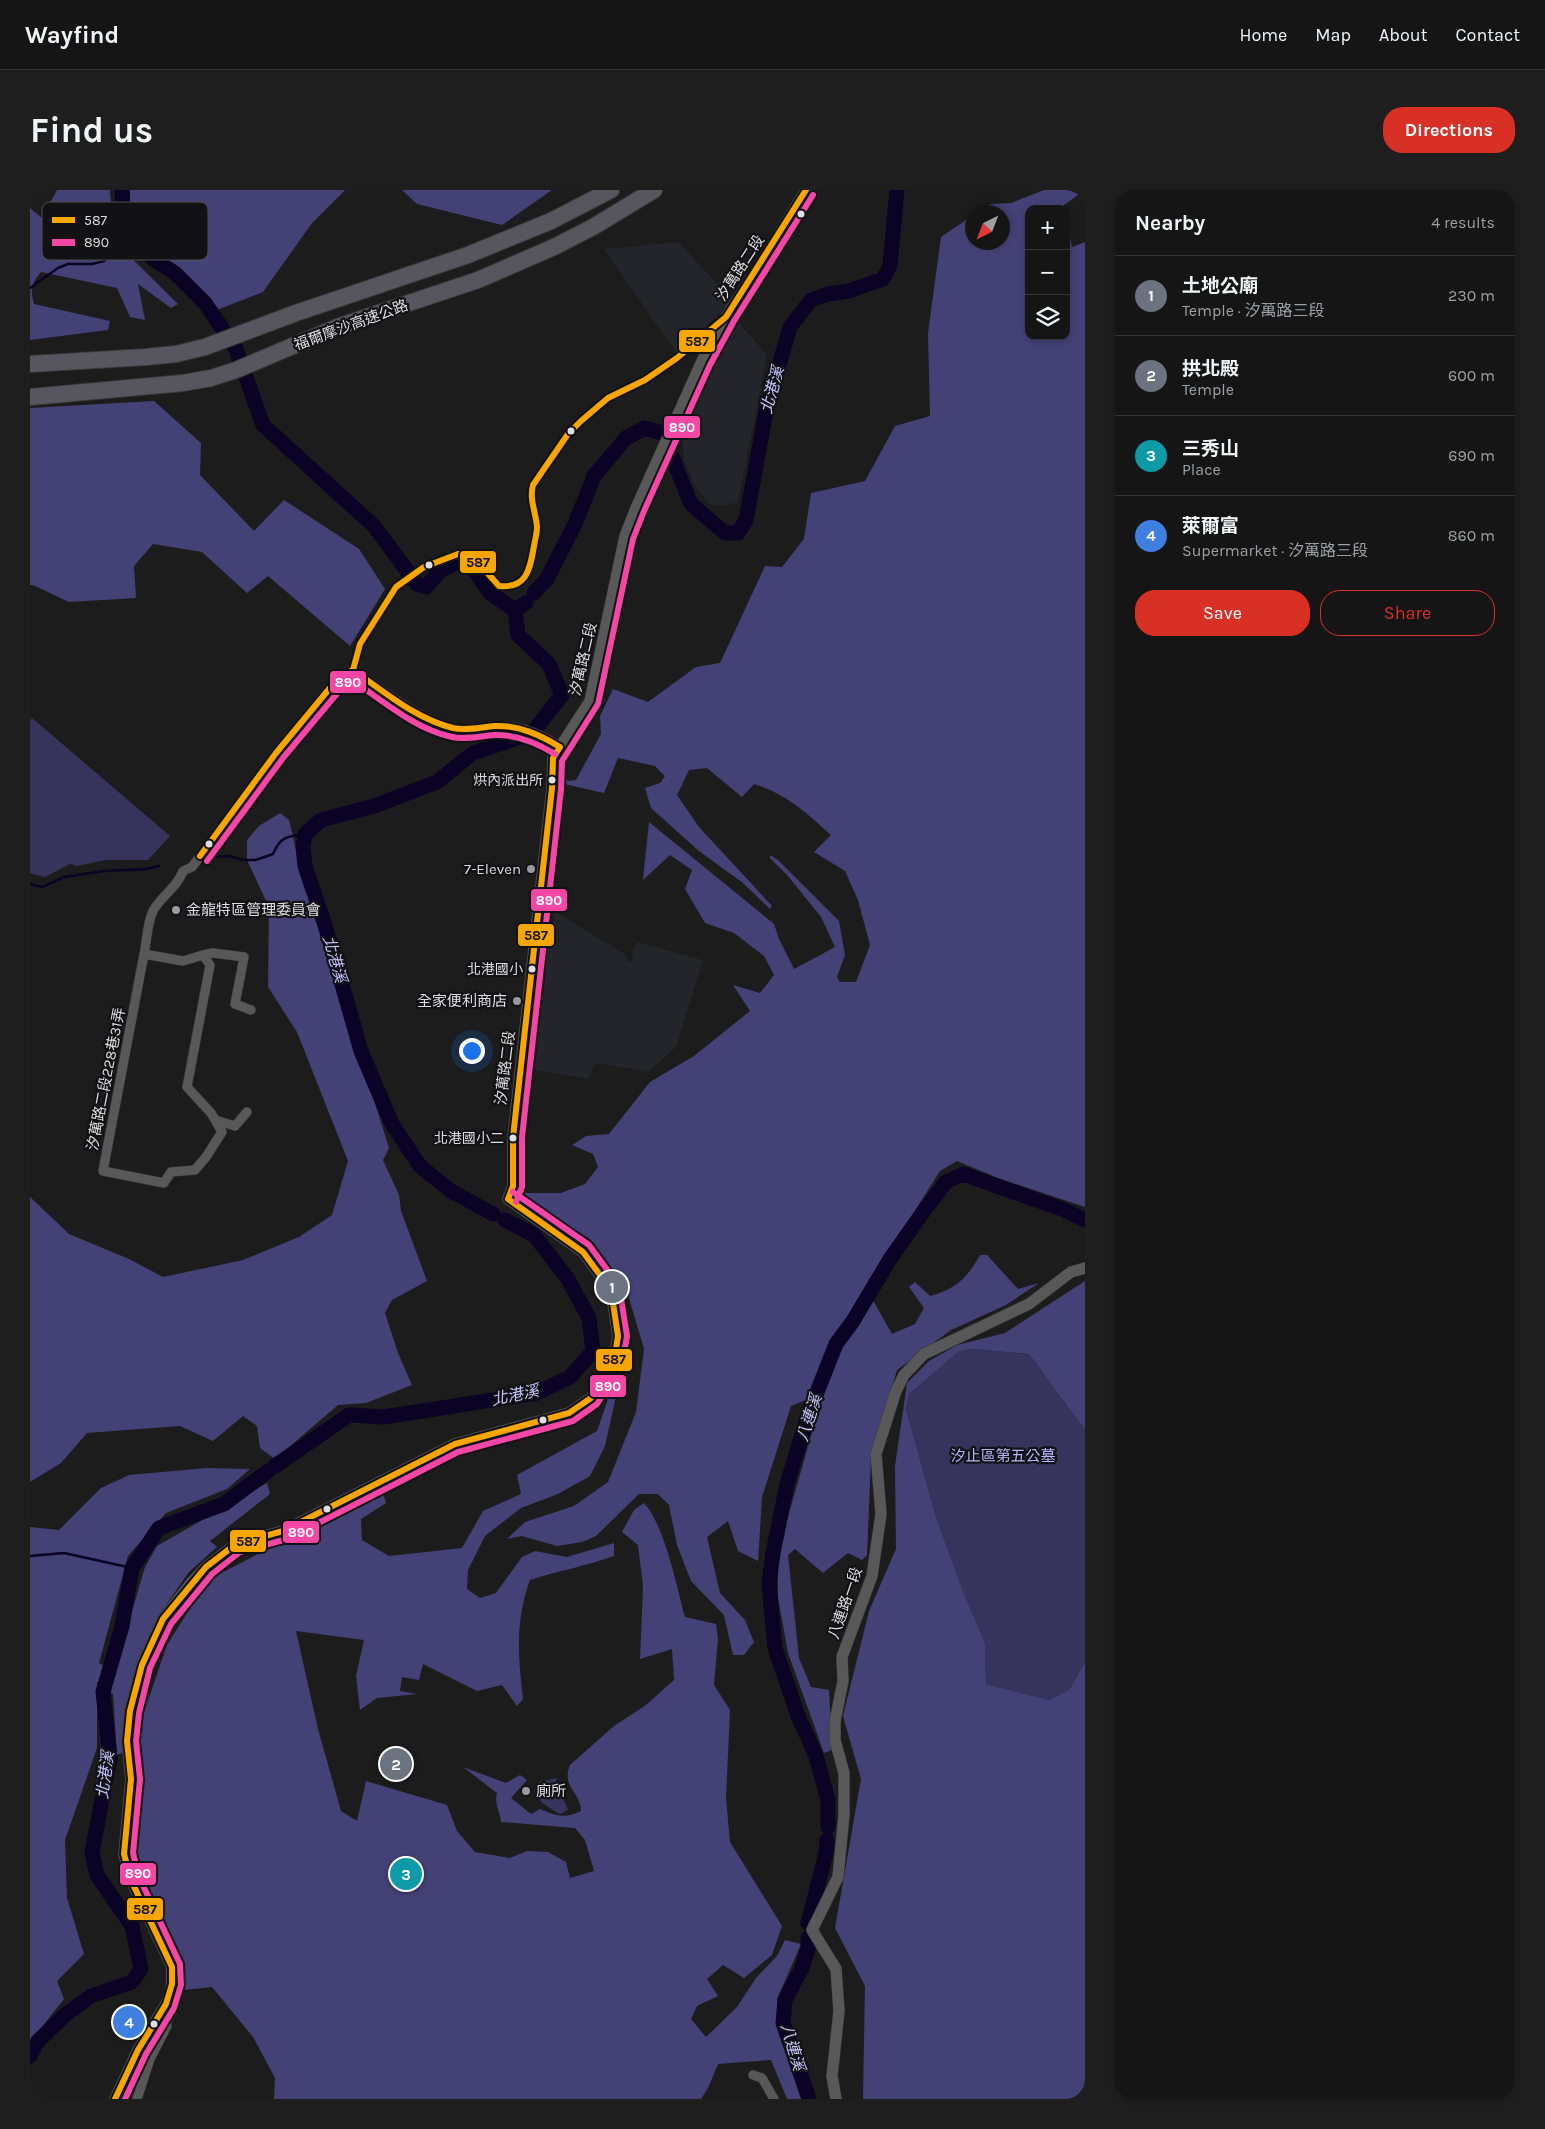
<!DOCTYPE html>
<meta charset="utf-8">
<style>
body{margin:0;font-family:Karla,"Noto Sans TC",sans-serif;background:#1e1e1f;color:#f1f3f6}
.controls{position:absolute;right:15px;top:15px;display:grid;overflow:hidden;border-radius:10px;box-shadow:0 2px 8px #0003}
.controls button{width:45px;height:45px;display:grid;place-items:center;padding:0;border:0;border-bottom:1px solid #343435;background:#151516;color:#f1f3f6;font:25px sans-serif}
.compass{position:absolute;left:935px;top:15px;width:45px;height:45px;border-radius:50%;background:#151516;box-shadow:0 2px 8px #0003;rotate:222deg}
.you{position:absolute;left:441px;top:860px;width:18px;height:18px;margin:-12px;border:4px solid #fff;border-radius:50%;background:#1a73e8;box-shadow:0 0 0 8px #1a73e833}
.badge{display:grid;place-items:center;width:32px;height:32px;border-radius:50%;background:#d93025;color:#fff;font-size:16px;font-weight:700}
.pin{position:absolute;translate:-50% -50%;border:2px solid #fff;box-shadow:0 1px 5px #0006}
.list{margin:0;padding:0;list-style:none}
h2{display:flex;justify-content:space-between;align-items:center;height:65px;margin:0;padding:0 20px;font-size:21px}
h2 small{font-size:16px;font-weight:400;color:#9d9fa1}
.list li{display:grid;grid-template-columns:32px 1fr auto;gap:15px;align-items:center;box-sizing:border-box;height:80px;padding:0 20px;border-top:1px solid #343435}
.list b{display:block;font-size:19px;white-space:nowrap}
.list p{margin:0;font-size:16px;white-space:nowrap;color:#9d9fa1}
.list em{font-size:16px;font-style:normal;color:#9d9fa1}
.actions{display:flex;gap:10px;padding:15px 20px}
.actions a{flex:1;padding:11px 0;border:1px solid #d93025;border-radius:20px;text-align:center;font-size:18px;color:#d93025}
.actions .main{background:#d93025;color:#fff}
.icon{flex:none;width:28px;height:28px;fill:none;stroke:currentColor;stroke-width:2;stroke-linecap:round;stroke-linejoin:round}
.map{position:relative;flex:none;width:1055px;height:1909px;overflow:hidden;border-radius:20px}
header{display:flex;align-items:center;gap:30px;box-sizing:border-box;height:70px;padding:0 25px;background:#151516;border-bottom:1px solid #343435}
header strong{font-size:24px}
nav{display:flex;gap:28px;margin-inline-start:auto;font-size:18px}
.intro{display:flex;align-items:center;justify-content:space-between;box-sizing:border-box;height:120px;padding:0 30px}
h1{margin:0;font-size:35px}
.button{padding:12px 22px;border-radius:20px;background:#d93025;color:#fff;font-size:18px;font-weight:700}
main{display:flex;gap:30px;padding:0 30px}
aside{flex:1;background:#151516;border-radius:20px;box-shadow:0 2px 8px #0003}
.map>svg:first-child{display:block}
.built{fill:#24242b}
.green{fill:#36345c}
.forest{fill:#444176}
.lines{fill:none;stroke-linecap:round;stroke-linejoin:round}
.stream{stroke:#0a0325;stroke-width:2.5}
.river{stroke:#0a0325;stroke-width:15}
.minor-casing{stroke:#39393a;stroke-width:10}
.tertiary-casing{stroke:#39393a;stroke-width:12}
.motorway-casing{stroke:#39393a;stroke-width:18}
.minor{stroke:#585859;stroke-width:9}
.tertiary{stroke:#585859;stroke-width:11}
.motorway{stroke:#57565f;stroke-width:16}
.bus-1-casing{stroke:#121215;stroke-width:10}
.bus-2-casing{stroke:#121215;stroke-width:10}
.bus-1{stroke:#f7a600;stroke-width:6}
.bus-2{stroke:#f346a5;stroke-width:6}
.bus-dot{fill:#dedee0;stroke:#121215;stroke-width:2}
.poi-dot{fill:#9a9a9c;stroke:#121215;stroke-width:2}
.labels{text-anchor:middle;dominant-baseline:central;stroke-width:4.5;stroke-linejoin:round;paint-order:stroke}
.bus-label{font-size:14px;fill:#dedee0;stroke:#121215;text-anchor:end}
.street-label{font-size:15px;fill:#dedee0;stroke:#121215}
.poi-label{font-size:15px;fill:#dedee0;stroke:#121215;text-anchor:end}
.park-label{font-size:15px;fill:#b6b5ff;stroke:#121215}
.water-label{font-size:16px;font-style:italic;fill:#c4c4fc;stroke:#121215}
.key{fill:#121215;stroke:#4f4f52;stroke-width:1}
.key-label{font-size:14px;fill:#dedee0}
.line-badge{stroke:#121215;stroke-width:2}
.badge-label{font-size:14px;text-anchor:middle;font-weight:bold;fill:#fff}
.pale-badge-label{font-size:14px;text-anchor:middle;font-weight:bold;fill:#111}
</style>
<header>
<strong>Wayfind</strong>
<nav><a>Home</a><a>Map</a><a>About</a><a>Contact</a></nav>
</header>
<div class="intro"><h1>Find us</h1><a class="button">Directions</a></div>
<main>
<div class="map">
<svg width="1055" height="1909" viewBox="0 0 1055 1909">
<rect width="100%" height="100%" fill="#1c1c1d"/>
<path class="built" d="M648,52L703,110L647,164L574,59Z
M703,126L737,165L708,312L694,316L680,314L665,296L654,270L651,233Z
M524,721L596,765V772H602L603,760L607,752L673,770L646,857L618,882L565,873L559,889L498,879L515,754L523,744Z"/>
<path class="green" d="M2,528L140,646L118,670H75L47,676L40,674L15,687L0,683V531Z
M942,1159L999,1164L1055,1240V1472L1039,1500L1019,1510L956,1494L955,1453L934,1404L906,1327L876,1219L879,1204L928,1162Z
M526,1588L527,1595L538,1620L530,1624C516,1616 503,1610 506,1593Z"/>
<path class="forest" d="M27,0H80L83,50L148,114L141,118L108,94L115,130L100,127L87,98L11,82C1,94 0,99 4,114L80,131L78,140L0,150V18L12,28Z
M100,0H315L282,33L233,102L179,123L128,60L100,52Z
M372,0H522L472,35L387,14Z
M1014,0H1055L1034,15V19H999V146H1036V29L1042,57L1055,52V1017L968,988L927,971L910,981L836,1098L862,1144L885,1134L894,1118L879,1097L885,1092L900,1106C926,1099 937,1088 950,1065H957L988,1099L1009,1093L976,1115L921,1140L867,1180L841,1268L837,1365L832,1370L818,1363L793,1383L765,1359L758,1365L769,1468L781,1497L799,1500L802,1560L794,1563L758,1463L748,1408V1362L790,1214L778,1209L761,1216L732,1307L728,1371L708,1361L698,1331L677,1347L690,1403L715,1430L724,1452L714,1465H703L694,1425L661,1391L647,1355L639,1315L628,1304H609L566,1346L552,1352L527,1356L492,1346L477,1349L495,1332L544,1316L578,1292L606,1222L614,1159L596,1098L559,1048L502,1022L490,1013V1003H531L555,994L568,977L563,964L542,955L556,946L579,944L620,892L664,866L720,821L703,795L730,803L744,785L734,766L704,743L675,733L655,699L662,680L640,665L613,690L619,632L744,734L749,749L764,779L805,757L791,727L758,686L740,668V665L748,670L809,731L815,765L807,787L810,792H826L840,755L828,710L815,681L784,662L801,645C775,622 758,605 724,594L712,607L677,578L659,580L647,605L669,637L742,716L740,719L713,693L669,661L621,618L615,598L630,593L635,586L625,576L588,568L574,603L530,593L532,585L538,591L546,590L571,544L570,526L583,499L618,512L666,477L690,473L735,376L752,377L774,349L781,303L835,291L865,236L900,226L898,143L911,47L942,26V52H972V22H948L961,14L981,13Z
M124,211L171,253L170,285L224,341L254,310L329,359L355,399L320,456L238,386L217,403L172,362L123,354L104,376L106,408L39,412L3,395H0V218Z
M250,623L259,630L268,668L359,958L353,970L369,1005L371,1021L397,1091L362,1110L355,1123L368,1163L382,1195L336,1213L308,1215L245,1269L230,1258L227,1236L213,1226L183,1251L150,1236L57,1243L31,1273L0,1292V1007L39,1044L99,1069L133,1087L213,1070L269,1047L302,1025L318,971L267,842L238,797L239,717L217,670V650L229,636Z
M1055,1091V1240L999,1164L942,1159L928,1162L879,1204L876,1219L906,1327L934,1404L955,1453L956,1494L1019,1510L1039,1500L1055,1472V1909H833L835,1796L805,1738L831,1589L813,1526L839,1421L866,1359L865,1276L877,1193L899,1171L927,1155L975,1143Z
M594,1155L595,1165L593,1175L575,1256L560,1286L528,1304L491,1318L455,1346L438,1380L437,1399L450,1408L466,1403L492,1367L505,1361L537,1367L584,1353V1366C556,1376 528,1381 500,1390C485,1430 488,1468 493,1509L487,1516L472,1495L447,1501L393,1474L389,1490L372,1487L370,1501L387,1504L347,1508L330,1520L326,1486L334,1450L266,1441L288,1539L311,1621L327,1631L336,1591L417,1615L427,1641L445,1662L480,1668L497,1661L518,1662L536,1672L540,1688L564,1681L555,1650L545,1638L471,1632C470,1622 464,1613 467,1603L433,1577L476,1593L490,1585L497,1590L481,1608L501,1624L510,1619C527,1626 534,1629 551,1621C551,1602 531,1597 540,1575L584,1536L616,1515L644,1490L642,1459L610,1469L613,1396L608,1355L592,1342L604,1320L614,1313C634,1334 647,1397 655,1427L686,1434L688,1449L684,1495L700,1520L696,1608L700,1652L752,1736L742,1765L714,1788L693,1775L677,1789L688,1806L667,1816L661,1829L676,1847L707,1817L726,1788L747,1766L755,1750L771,1754L747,1809L748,1839L773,1909H757L741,1870L688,1874L678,1898L671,1909H244L245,1888L223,1847L182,1797L154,1800L135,1736L103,1679L107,1628L110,1534L137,1455L178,1390L352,1299L356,1313L331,1329L332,1350L359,1366L432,1358L453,1321L491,1304L487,1285L567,1241L590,1174Z
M177,1278L220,1279L197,1299L136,1323L98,1366L69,1473L84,1482L115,1377L127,1356L237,1293L240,1304L180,1351L187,1357L159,1382L129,1425L94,1562L87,1565L83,1504L67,1492V1558L35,1650L37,1708L54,1764L27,1791L34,1809L0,1852V1337L29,1340L71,1298L99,1285Z"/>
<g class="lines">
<path class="stream" d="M0,98L28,78L38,74H62L74,71L95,50
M181,667L198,666L213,670H226L243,664C250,647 257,646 275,644
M0,694L12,697L34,687L75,681L116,679L129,676
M0,1366L34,1363L102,1378"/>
<path class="river" d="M92,0L95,50L114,55L123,69L145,83L175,113L206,159L233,235L344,336L387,394L396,397L410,381L427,372L443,378L460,403L485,420
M639,259L661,314L695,343H708L716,330L736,221L760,137L781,110L798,104L819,101L853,89L860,75L867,0
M504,403L517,389L545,334L564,286L596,248L615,238L632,243
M496,413L485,420L488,445L519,474L532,505L506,538
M463,1024L421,1001L390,976L362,934L331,861L295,735L275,676L273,657L275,644L291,630L344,616L407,592L443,563L493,546
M245,1276L319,1225L354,1227L507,1203L540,1187L563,1161L559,1128L538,1089L504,1045L475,1030
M798,1637V1610L786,1566L768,1526L745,1458L739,1393L743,1363L757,1294L778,1225L806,1154L823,1131L860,1069L896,1018L916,992L933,984L1032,1019L1055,1030
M778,1733L796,1663L797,1650
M778,1748V1759L772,1778L755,1810L753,1833L779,1909
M0,1866L8,1851L35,1825L61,1806L102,1792L111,1779L102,1736L67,1685L62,1662L80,1568L73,1502L92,1436L102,1378L129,1338L194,1314L238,1281"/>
<defs>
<path id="minor" d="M114,764L73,981L134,993L141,982L165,980L176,967L192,942L181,923L157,897L180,775L173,765L153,771L114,764C117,751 117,733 123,721C131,706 147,698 153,681L162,677L246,563L309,487L323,480C348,497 393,532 423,538C437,541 451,537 465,536C488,535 511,544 530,557
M173,765L183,763L214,767L205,814L221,820
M185,930L205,936L217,922
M723,1885L732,1888L744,1909
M107,1909L120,1869L137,1836L136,1814"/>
<path id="tertiary" d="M85,1909L108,1860L136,1814L140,1805L142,1794V1777L101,1690L94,1664L101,1589L97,1551L100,1521L112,1475L133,1429L162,1392L176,1377L206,1354L253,1341L425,1254L539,1223L561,1208L584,1171L588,1146L581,1100L553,1062L478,1009L483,996V947L522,598L523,568L560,511L595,346L606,318L672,171L696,127L734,69L776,0
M806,1909L802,1886L809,1821L806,1779L782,1740L808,1687L814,1625V1583L805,1550V1531L813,1491L812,1467L842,1386L851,1324L846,1264L866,1201L874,1185L894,1164L999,1114L1041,1082L1055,1078"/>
<path id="motorway" d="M0,174L116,167L146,164L175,157L266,123L438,65L521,31L581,0
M0,207L153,193L181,188L206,180L310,136L448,90L524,57L563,37L624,0"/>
</defs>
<use href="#minor" class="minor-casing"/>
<use href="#tertiary" class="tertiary-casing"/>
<use href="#motorway" class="motorway-casing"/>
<use href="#minor" class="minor"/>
<use href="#tertiary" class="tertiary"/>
<use href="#motorway" class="motorway"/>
<defs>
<path id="bus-1" d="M323,480L330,454L366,397L394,377L428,364H437L445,369L469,396C497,399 500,379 504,356C505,350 507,343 507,337C506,323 499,309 503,295L538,244L551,231L578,208L615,190L647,168L696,127L776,0
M170,666L246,563L309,487L323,480C353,501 386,529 423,538C437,541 451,537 465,536C489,535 510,545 530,557
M478,1009L483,996V947L522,598L523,568L530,557
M85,1909L108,1860L136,1814L142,1794V1777L101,1690L94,1664L101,1589L97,1551L100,1521L112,1475L133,1429L176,1377L206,1354L253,1341L425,1254L539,1223L561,1208L584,1171L588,1146L581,1100L553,1062L478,1009"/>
<path id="bus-2" d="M177,671L253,568L315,494L322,490C353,511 385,539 422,547C436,550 450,546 464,545C486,544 507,553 525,564
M486,1012L492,997V947L531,599L532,571L568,514L603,349L614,321L680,175L704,131L783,5
M95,1909L116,1864L144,1818L151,1795L150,1774L109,1687L103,1663L110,1589L106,1551L109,1523L120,1478L141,1434L182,1384L210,1362L257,1349L428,1262L543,1231L567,1214L592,1174L597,1146L589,1096L559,1055L483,1002"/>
</defs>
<use href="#bus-1" class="bus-1-casing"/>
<use href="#bus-2" class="bus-2-casing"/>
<use href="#bus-1" class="bus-1"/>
<use href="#bus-2" class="bus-2"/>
</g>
<g class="bus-dot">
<circle cx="771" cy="24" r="4.5"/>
<circle cx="541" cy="241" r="4.5"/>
<circle cx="399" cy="375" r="4.5"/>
<circle cx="522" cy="590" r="4.5"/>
<circle cx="179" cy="654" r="4.5"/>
<circle cx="502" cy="779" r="4.5"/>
<circle cx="483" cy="948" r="4.5"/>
<circle cx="513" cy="1230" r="4.5"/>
<circle cx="297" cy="1319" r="4.5"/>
<circle cx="124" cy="1834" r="4.5"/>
</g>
<g class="poi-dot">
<circle cx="501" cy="679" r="5"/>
<circle cx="146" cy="720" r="5"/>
<circle cx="487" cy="811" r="5"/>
<circle cx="496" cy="1601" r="5"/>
</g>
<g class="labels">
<g class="bus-label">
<text x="513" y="590">烘內派出所</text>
<text x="493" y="779">北港國小</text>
<text x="474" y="948">北港國小二</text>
</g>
<g class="street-label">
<text transform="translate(710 78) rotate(-57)">汐萬路二段</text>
<text transform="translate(321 135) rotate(-20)">福爾摩沙高速公路</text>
<text transform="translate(553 469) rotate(-77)">汐萬路二段</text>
<text transform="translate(475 878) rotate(-83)">汐萬路二段</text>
<text transform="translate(76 889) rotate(-79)">汐萬路二段228巷31弄</text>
<text transform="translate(815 1413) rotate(-71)">八連路一段</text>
</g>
<g class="poi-label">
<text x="491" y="679">7-Eleven</text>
<text x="156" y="720" text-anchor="start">金龍特區管理委員會</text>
<text x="477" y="811">全家便利商店</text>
<text x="506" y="1601" text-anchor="start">廁所</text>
</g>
<g class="park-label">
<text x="973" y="1266">汐止區第五公墓</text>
</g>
<g class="water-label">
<text transform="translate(742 200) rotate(-75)">北港溪</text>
<text transform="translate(305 769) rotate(74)">北港溪</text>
<text transform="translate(485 1205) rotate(-12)">北港溪</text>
<text transform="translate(779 1228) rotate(-72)">八連溪</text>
<text transform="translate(75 1585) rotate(-83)">北港溪</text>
<text transform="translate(763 1857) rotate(74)">八連溪</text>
</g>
</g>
<rect x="12" y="12" width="166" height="58" rx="8" class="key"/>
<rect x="22" y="27" width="23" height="6" fill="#f7a600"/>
<rect x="22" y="49" width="23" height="7" fill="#f346a5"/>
<g class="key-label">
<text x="54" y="35">587</text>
<text x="54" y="57">890</text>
</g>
<g class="line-badge">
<rect x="648" y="139" width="38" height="24" rx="5" fill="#f7a600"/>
<rect x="633" y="225" width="38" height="24" rx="5" fill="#f346a5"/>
<rect x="429" y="360" width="38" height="24" rx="5" fill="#f7a600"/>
<rect x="299" y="480" width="38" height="24" rx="5" fill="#f346a5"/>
<rect x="500" y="698" width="38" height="24" rx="5" fill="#f346a5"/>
<rect x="487" y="733" width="38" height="24" rx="5" fill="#f7a600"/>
<rect x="565" y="1158" width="38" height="24" rx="5" fill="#f7a600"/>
<rect x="559" y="1184" width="38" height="24" rx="5" fill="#f346a5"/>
<rect x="252" y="1330" width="38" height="24" rx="5" fill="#f346a5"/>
<rect x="199" y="1339" width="38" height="24" rx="5" fill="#f7a600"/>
<rect x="89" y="1672" width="38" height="24" rx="5" fill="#f346a5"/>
<rect x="96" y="1707" width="38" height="24" rx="5" fill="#f7a600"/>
</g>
<g class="badge-label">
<text x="652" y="242">890</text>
<text x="318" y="497">890</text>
<text x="519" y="715">890</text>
<text x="578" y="1201">890</text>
<text x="271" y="1347">890</text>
<text x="108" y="1688">890</text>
</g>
<g class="pale-badge-label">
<text x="667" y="156">587</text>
<text x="448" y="377">587</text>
<text x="506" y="750">587</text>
<text x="584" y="1174">587</text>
<text x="218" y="1356">587</text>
<text x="115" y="1724">587</text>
</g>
</svg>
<div class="controls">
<button>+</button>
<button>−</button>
<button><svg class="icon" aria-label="layers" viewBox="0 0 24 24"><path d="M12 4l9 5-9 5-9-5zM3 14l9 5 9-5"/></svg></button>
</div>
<svg class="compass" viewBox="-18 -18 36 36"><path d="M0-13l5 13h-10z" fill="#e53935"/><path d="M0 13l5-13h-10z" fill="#9d9fa1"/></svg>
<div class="you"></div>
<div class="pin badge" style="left:582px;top:1097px;background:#6b7280">1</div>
<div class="pin badge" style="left:366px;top:1574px;background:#6b7280">2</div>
<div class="pin badge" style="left:376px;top:1684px;background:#0f9aa8">3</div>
<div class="pin badge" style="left:99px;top:1832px;background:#3f7fe0">4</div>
</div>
<aside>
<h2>Nearby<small>4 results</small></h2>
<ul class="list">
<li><span class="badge" style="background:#6b7280">1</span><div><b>土地公廟</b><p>Temple · 汐萬路三段</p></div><em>230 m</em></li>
<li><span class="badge" style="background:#6b7280">2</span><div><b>拱北殿</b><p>Temple</p></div><em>600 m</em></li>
<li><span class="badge" style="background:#0f9aa8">3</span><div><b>三秀山</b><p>Place</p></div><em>690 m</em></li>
<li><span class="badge" style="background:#3f7fe0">4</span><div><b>萊爾富</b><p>Supermarket · 汐萬路三段</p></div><em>860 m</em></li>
</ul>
<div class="actions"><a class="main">Save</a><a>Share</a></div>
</aside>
</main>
